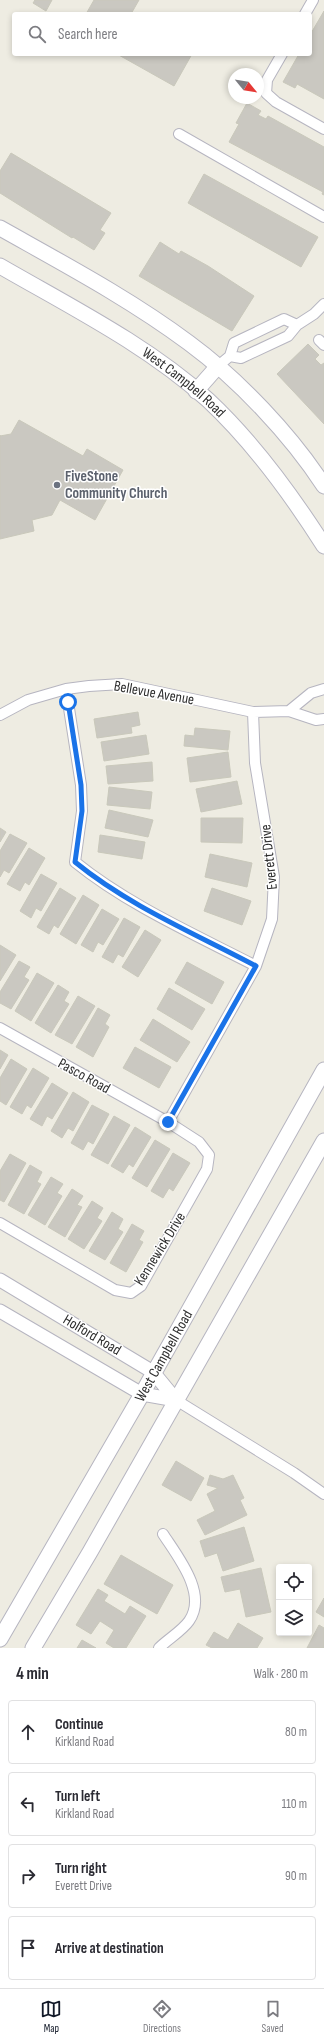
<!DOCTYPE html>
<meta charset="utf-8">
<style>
body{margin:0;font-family:"Sofia Sans Condensed",sans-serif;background:#f2f2f3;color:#2b2b33}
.controls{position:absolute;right:12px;bottom:12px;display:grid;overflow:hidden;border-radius:4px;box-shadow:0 2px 6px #0003}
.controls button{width:36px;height:36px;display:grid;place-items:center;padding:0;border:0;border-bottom:1px solid #e1e1e2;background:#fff;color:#2b2b33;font:20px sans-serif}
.compass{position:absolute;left:228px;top:68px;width:36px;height:36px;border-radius:50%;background:#fff;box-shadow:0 2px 6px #0003;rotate:120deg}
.stop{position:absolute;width:12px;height:12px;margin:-9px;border:3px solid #1a73e8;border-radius:50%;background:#fff}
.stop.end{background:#1a73e8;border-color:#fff;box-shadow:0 1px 4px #0008}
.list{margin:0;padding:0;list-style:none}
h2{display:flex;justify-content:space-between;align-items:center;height:52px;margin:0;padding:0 16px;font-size:17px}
h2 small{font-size:13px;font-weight:400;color:#7c7c81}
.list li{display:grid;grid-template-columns:26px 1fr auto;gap:12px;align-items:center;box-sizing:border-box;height:64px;margin:0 8px 8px;padding:0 8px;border:1px solid #e1e1e2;border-radius:4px}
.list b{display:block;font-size:15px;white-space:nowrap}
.list p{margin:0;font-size:13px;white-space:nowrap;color:#7c7c81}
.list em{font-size:13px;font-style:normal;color:#7c7c81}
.icon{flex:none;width:22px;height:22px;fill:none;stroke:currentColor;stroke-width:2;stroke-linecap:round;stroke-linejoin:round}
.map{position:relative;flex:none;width:324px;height:1648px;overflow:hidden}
.search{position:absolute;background:#fff;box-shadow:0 2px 6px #0003;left:12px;right:12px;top:12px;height:44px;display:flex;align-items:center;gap:10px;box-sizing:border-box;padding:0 14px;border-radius:4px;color:#7c7c81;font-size:15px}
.sheet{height:340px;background:#fff}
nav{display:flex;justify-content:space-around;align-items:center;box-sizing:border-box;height:56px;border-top:1px solid #e1e1e2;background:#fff;font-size:11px;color:#7c7c81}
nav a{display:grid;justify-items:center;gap:2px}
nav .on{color:#111827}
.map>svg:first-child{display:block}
.building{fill:#cac8c1;stroke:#c9c8bb}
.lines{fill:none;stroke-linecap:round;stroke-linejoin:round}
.minor-casing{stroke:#b6b5c0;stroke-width:12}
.tertiary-casing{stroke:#b6b5c0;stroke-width:15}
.secondary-casing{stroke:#b6b5c0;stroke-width:17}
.minor{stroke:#fff;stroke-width:10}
.tertiary{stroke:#fff;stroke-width:13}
.secondary{stroke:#fff;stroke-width:15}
.route{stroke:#1a73e8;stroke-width:5}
.worship-dot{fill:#6b7280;stroke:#fff;stroke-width:1.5}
.labels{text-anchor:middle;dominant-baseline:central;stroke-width:3;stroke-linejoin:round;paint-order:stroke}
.street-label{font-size:15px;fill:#2e2e2e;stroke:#fff}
.worship-label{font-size:15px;font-weight:bold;fill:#5b616d;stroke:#fff;text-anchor:start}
</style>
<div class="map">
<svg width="324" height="1648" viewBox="0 0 324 1648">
<rect width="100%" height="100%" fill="#eeece2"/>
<path class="building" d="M35,0H34H52L46,11L33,3Z
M94,0H139L131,14H86Z
M324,11V99L297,84L295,88L283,82L299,54H310V35Z
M117,54H192L174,86Z
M247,103L261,111L258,115L266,119L268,116L324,147V195L322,194L323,192L229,142L239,124L236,123Z
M11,153L111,213L100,230L105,233L94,250L73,237L72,238L0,193V171Z
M204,174L318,237L301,267L188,203Z
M160,242L179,254L181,251L208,266L254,296L232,331L139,276Z
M308,344L319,355L315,359L321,365L324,363V424L277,374Z
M19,420L83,456L87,449L123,470L95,520L60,500L52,515L32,520L34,531L0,539V435V436L11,434Z
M138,712L140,725L131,727L132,733L97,738L94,719Z
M195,728L230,731L228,750L184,746L185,735L194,736Z
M146,735L149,754L104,761L101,742Z
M228,752L231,777L190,782L187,758Z
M152,762L153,781L108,784L106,766Z
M237,781L242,804L201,812L196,789Z
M109,787L152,792L150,809L107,805Z
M109,810L153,820L148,837L105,828Z
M201,818H243L242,843L201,842Z
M0,828L6,832L0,842Z
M10,834L27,843L9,873L4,870L0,877V851Z
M100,835L145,842L142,859L98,852Z
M29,848L45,858L29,885L25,882L20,891L7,884Z
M210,854L252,863L247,887L205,877Z
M41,874L57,883L41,911L36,908L31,918L20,911Z
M60,888L76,898L58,928L54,925L49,934L37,927Z
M212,888L251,901L242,925L204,911Z
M83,895L99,905L76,944L60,934Z
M102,909L119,919L103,945L98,942L93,952L81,945Z
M124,918L140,927L123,957L118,954L113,963L102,957Z
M145,930L161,940L138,977L122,967Z
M0,945L16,955L0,981Z
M19,961L30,967L24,977L29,980L11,1009L0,1003V992Z
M187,962L224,982L212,1004L175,983Z
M37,973L54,983L31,1021L15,1011Z
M58,985L69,992L64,1001L69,1004L51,1033L35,1023Z
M169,988L205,1009L192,1030L157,1009Z
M78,996L95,1006L72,1044L55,1035Z
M98,1008L110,1015L105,1024L109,1027L93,1057L76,1047Z
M153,1019L190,1042L177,1062L140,1040Z
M135,1047L171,1067L159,1088L123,1068Z
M0,1050L8,1055L0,1069Z
M11,1059L27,1069L6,1105L0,1101V1078Z
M33,1068L49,1078L31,1108L27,1105L22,1114L10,1107Z
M52,1083L68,1093L52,1119L47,1116L42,1126L30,1119Z
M73,1092L89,1102L73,1131L68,1128L62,1138L51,1131Z
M92,1105L109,1114L93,1144L88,1141L83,1150L71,1143Z
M114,1116L130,1125L108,1164L91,1155Z
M135,1127L151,1137L133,1167L129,1164L123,1173L111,1166Z
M155,1140L170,1149L147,1187L132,1178Z
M173,1153L190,1163L173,1191L169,1188L163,1198L151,1191Z
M10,1154L26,1163L4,1202L0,1200V1171Z
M30,1165L42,1172L37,1182L41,1184L24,1214L8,1205Z
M51,1177L63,1184L57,1193L62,1196L45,1225L28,1215Z
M72,1189L83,1196L77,1205L82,1207L65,1237L48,1227Z
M92,1201L103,1208L97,1218L102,1221L84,1249L68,1239Z
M112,1212L123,1219L118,1229L123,1232L105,1260L89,1251Z
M132,1224L144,1231L139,1240L143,1242L126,1272L110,1263Z
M176,1461L204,1478L191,1501L162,1485Z
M210,1475L223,1479L233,1475L244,1498L240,1500L247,1515L205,1535L197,1520L215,1511L207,1494L218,1488L207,1485Z
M244,1527L254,1561L223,1571L217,1553L205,1557L200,1541Z
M121,1555L173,1585L157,1614L104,1584Z
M261,1568L271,1612L246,1617L240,1589L225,1592L221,1577Z
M98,1589L108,1595L104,1601L125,1614L130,1606L146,1616L126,1648H114L106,1643L114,1630L100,1621L91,1634L76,1625Z
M324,1598V1617L316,1612Z
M238,1623L263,1638L257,1648H212L206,1645L214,1632L228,1640Z
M319,1625L324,1628V1648H307Z
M82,1640L96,1648H77Z"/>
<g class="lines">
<defs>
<path id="minor" d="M305,14L313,0
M282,54L267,80L266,93L276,102L324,129
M179,134L324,217
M319,340L324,345
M230,356L241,358L288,336L297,325L314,314L324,304
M218,366L230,356L234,343L284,319L297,325
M66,689L81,785L82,811L75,862C128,905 196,935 256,966
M289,711L311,693L324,689
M0,715L28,700L66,689L89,686L122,684L253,712L289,711L316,720L324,719
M0,1028L168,1122L199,1142L209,1155L207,1169L141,1286L131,1293L115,1290L0,1223
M168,1122L256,966L272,919L274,877L255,763L253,712
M176,1400L294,1473L324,1494
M159,1648C168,1639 182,1631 189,1621C208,1594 178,1557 163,1534"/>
<path id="tertiary" d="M0,1280L153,1372L176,1400
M0,1311L142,1394L176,1400"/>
<g id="secondary">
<path d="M0,228C64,264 130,299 189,343C238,379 291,435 324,486"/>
<path id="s1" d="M0,266C71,307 147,345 208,400C254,443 291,494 324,546"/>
<path d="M196,391L218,366"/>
<path id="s2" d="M0,1639L142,1394L324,1070"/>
<path d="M33,1648L90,1552L324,1141"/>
</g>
</defs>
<use href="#minor" class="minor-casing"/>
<use href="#tertiary" class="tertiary-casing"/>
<use href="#secondary" class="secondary-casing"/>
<use href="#minor" class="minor"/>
<use href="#tertiary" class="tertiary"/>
<use href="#secondary" class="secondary"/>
</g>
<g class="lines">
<path class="route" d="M68,702L81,785L82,811L75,862C129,906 196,934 256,966L168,1122"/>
</g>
<circle class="worship-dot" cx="57" cy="485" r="4"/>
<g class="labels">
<g class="street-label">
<text stroke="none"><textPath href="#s1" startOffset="218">West Campbell Road</textPath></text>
<text transform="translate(154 693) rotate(10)">Bellevue Avenue</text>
<text transform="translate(269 857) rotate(-96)">Everett Drive</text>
<text transform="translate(84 1076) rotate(29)">Pasco Road</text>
<text transform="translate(160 1249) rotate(-58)">Kennewick Drive</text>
<text transform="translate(92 1335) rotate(31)">Holford Road</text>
<text stroke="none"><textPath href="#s2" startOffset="327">West Campbell Road</textPath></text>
</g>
<g class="worship-label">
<text x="65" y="476">FiveStone<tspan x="65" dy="17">Community Church</tspan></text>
</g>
</g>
</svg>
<div class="controls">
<button><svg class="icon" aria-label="locate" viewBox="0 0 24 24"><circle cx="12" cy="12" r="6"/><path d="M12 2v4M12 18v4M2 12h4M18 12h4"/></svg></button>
<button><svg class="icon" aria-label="layers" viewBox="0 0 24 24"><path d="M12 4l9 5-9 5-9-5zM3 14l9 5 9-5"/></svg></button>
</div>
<svg class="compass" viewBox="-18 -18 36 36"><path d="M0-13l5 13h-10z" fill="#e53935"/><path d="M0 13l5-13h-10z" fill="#7c7c81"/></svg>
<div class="stop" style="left:68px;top:702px"></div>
<div class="stop end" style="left:168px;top:1122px"></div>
<div class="search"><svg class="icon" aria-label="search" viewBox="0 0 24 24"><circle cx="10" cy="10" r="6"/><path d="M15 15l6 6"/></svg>Search here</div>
</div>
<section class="sheet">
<h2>4 min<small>Walk · 280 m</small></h2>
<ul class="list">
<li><svg class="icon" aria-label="ahead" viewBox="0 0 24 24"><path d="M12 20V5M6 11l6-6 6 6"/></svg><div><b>Continue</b><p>Kirkland Road</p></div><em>80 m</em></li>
<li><svg class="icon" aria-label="left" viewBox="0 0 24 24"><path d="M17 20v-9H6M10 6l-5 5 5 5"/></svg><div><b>Turn left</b><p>Kirkland Road</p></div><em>110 m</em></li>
<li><svg class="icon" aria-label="right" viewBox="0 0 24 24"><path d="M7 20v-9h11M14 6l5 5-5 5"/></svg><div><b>Turn right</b><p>Everett Drive</p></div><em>90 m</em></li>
<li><svg class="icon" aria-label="arrive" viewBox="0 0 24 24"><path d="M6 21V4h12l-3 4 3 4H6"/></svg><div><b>Arrive at destination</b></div></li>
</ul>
</section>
<nav>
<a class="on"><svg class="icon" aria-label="map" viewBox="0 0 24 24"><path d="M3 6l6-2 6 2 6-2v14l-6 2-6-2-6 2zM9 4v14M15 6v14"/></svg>Map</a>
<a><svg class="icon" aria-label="directions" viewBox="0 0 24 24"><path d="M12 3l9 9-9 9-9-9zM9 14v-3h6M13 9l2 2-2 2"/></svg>Directions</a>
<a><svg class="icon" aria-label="saved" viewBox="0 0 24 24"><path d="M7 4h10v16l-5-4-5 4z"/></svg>Saved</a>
</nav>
